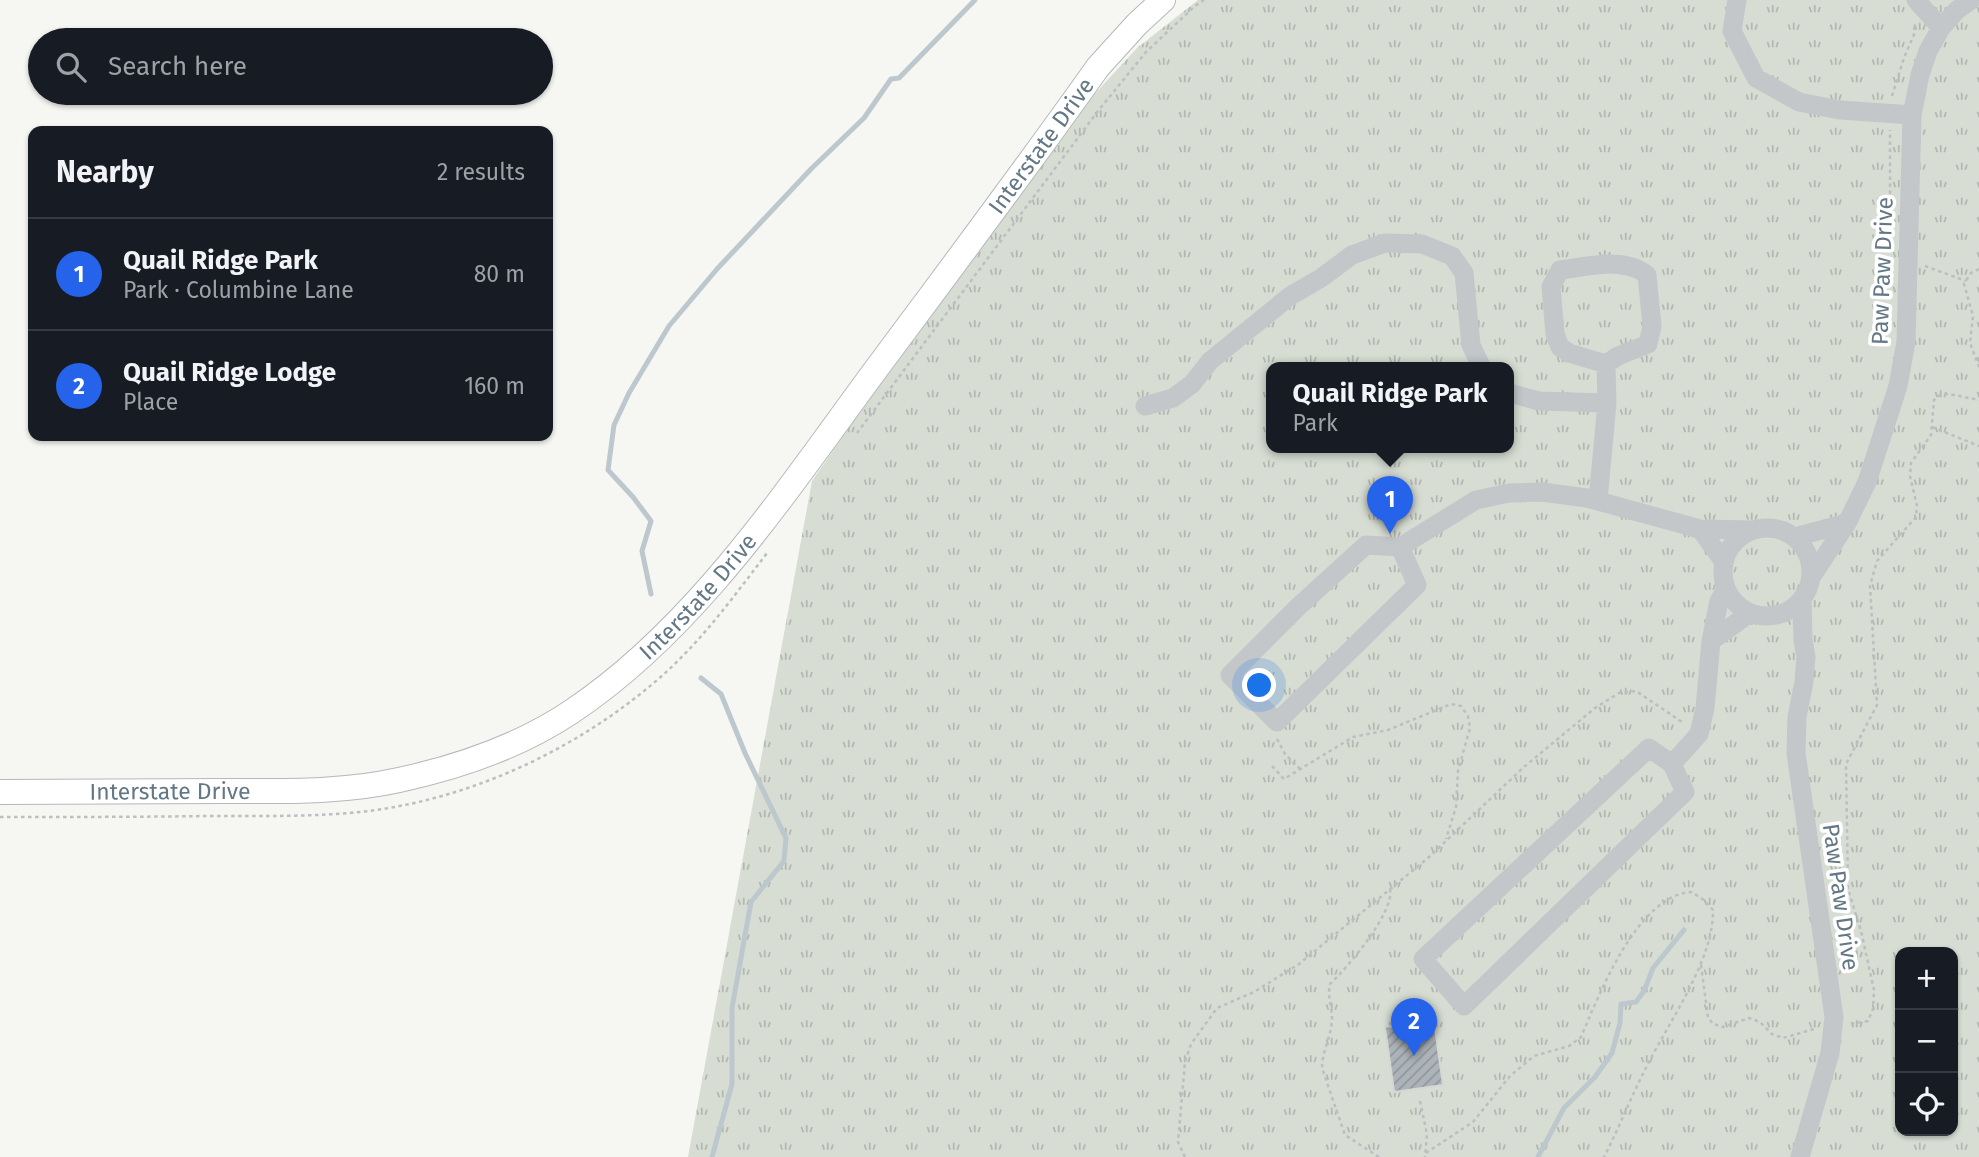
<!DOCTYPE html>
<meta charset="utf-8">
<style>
body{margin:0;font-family:"Fira Sans",sans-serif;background:#20242c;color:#f1f3f6}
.controls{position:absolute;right:21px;bottom:21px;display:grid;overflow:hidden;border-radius:14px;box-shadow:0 2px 5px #0004}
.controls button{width:63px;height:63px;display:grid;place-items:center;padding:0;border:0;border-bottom:2px solid #363941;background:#171b24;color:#f1f3f6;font:35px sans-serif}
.you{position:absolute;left:1260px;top:686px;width:24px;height:24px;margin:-18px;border:5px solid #fff;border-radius:50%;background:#1a73e8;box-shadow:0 0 0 10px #1a73e833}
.badge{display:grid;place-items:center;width:46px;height:46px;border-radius:50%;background:#2563eb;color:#fff;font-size:23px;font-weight:700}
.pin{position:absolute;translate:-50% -58px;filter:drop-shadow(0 2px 4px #0008)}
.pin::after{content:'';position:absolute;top:37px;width:24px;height:21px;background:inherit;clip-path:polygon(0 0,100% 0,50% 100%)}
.popup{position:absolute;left:1266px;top:362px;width:248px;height:91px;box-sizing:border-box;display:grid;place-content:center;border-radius:14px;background:#171b24;filter:drop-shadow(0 2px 5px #0005);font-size:23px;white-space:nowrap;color:#9ea1a6}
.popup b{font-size:26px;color:#f1f3f6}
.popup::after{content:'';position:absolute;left:50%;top:100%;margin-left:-14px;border:14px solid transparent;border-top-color:#171b24}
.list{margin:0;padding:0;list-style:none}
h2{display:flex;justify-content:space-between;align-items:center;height:91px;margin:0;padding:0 28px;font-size:30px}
h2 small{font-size:23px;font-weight:400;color:#9ea1a6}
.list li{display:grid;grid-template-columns:46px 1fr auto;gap:21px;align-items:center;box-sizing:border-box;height:112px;padding:0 28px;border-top:2px solid #363941}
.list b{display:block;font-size:26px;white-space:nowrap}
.list p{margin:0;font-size:23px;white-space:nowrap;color:#9ea1a6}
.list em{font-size:23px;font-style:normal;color:#9ea1a6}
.icon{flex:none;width:38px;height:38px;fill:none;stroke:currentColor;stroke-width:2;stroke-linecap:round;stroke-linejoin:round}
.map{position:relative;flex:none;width:1979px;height:1157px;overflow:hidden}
.search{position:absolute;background:#171b24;box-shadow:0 2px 5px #0004;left:28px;top:28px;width:525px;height:77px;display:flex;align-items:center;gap:18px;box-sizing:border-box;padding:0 24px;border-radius:38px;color:#9ea1a6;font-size:26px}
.panel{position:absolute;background:#171b24;box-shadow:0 2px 5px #0004;left:28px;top:126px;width:525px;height:315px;border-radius:14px}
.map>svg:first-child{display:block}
.park{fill:url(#park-tufts);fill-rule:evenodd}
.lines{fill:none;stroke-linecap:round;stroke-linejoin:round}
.stream{stroke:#bcc8cd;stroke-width:5}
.building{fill:url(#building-hatch);stroke:#d7d7d4;stroke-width:2}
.major-casing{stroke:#b4b9bc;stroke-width:26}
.path{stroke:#bcbfc1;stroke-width:2.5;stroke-dasharray:3.5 3.5;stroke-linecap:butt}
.minor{stroke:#c3c7ca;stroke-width:19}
.major{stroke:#fff;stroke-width:24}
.labels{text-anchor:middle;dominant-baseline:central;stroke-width:7;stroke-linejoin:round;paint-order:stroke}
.street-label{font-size:23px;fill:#637784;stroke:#fff}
</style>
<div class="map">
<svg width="1979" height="1157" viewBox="0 0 1979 1157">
<defs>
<pattern id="park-tufts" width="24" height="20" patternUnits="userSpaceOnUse" patternTransform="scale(1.75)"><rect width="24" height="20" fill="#d7ddd3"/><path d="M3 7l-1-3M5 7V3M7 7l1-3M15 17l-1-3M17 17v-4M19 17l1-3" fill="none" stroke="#b2b8b1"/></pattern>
<pattern id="building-hatch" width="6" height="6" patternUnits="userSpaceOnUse" patternTransform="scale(1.75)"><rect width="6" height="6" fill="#acb4b9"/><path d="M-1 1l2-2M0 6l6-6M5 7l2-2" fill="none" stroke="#90979c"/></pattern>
</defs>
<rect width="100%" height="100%" fill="#f6f6f2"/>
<path class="park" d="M1198,0H1979V1157H688L812,481L872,394L1067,124L1137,48ZM1271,368H1509V448H1271ZM1900,952H1953V1131H1900Z"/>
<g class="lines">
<path class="stream" d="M651,594L642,551L651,521L633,497L608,470L614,425L629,393L669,326L717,269L811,169L864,118L891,79L899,78L975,0
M701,678L721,694L745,753L786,838L784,861L751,902L732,1008V1084L712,1157
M1538,1157L1564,1108L1595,1077L1612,1053L1620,1023L1621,1004L1636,1002L1644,991L1653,968L1684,930"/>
</g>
<path class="building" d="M1434,1021L1443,1085L1394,1092L1385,1027Z"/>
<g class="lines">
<defs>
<g id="major">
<path id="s1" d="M0,792C74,792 148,791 221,791C281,791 341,793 399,780C459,767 520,746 571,712C696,629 786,491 874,372C949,271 1025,170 1098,67L1137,24L1163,0"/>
</g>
</defs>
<use href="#major" class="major-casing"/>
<path class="path" d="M1892,96L1904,58L1915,32L1914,26
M1890,208V130
M1925,266L1966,281
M1979,269L1971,273L1964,284L1973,316L1970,343L1979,367
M1932,427L1979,446
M857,433L1098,111L1146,52L1195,6L1204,0
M1277,739L1285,754L1300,769
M1272,766L1284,779L1353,737L1388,730L1451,704L1461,706L1468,716L1470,728L1458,771L1456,807L1446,839
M0,817C69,817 138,817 206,816C258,816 309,817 360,812C471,800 581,748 664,674C703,639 735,595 767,553
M1701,965L1708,1017L1713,1024L1723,1027L1749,1018L1760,1022L1772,1034L1783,1038L1814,1029
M1851,1024L1868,1021L1873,1009L1874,990L1861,931L1848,889L1846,764L1877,705L1870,586L1877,561L1916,517L1917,506L1910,476L1911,463L1931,435L1934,400L1940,395L1949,394L1979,400
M1420,1101L1427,1134L1425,1157
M1426,1153L1473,1122L1510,1076L1534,1056L1569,1046L1581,1037C1599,995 1637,896 1691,892L1704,900L1713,910C1714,959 1670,1020 1648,1064C1632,1094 1620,1126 1604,1157
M1185,1157L1178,1142L1185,1062L1191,1044L1217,1008L1254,992L1299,964L1428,858L1524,767L1595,708L1619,693L1636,691L1682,722
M1379,1157L1345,1135L1322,1068C1322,1051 1332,1035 1332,1018C1332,1007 1327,995 1330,984C1347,968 1395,912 1390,889"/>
<path class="minor" d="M1737,0L1732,31L1756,78L1799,102L1840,110L1912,115
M1916,0L1941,28
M1509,393L1539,401L1607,403
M1145,406L1173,398L1192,384L1210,361L1290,296L1321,278L1352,255L1385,243L1422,244L1452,256L1464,273L1471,345L1482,368
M1598,500L1607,403L1606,364L1618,356L1648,344L1652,326L1647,275C1625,256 1587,267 1560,270L1551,287L1555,334L1560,347L1569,353L1606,364
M1723 572a44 44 0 1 1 88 0a44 44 0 1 1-88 0Z
M1700,529L1724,562
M1795,537L1847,523
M1366,545L1400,547L1417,585L1277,722L1230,675L1299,606Z
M1400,547L1476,500L1509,493L1542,492L1587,498L1700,529L1754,530
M1812,576L1847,523L1867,482L1898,386L1906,342L1912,115L1920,75L1928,51L1941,28L1957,10L1971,0
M1711,641L1750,613
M1649,748L1672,764L1685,792L1464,1006L1423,959Z
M1672,764L1699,734L1705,708L1711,641L1719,601L1726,589
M1800,1157L1830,1053L1834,1017L1796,753L1797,717L1804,682L1806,657L1803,640L1802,601"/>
<use href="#major" class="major"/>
</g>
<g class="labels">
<g class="street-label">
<text stroke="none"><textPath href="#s1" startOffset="1325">Interstate Drive</textPath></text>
<text transform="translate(1882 271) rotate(-88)">Paw Paw Drive</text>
<text stroke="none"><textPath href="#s1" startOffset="758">Interstate Drive</textPath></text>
<text stroke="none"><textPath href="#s1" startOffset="170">Interstate Drive</textPath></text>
<text transform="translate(1841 897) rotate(82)">Paw Paw Drive</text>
</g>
</g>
</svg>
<div class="controls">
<button>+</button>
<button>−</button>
<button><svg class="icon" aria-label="locate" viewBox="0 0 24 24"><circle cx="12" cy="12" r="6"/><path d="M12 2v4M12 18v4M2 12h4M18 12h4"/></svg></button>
</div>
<div class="you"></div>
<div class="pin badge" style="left:1390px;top:534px">1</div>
<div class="popup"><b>Quail Ridge Park</b>Park</div>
<div class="pin badge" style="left:1414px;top:1056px">2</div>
<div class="search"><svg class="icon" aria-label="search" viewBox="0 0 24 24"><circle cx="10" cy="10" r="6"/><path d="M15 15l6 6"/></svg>Search here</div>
<section class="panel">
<h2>Nearby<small>2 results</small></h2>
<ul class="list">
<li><span class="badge">1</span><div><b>Quail Ridge Park</b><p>Park · Columbine Lane</p></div><em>80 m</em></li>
<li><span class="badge">2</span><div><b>Quail Ridge Lodge</b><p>Place</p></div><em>160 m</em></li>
</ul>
</section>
</div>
